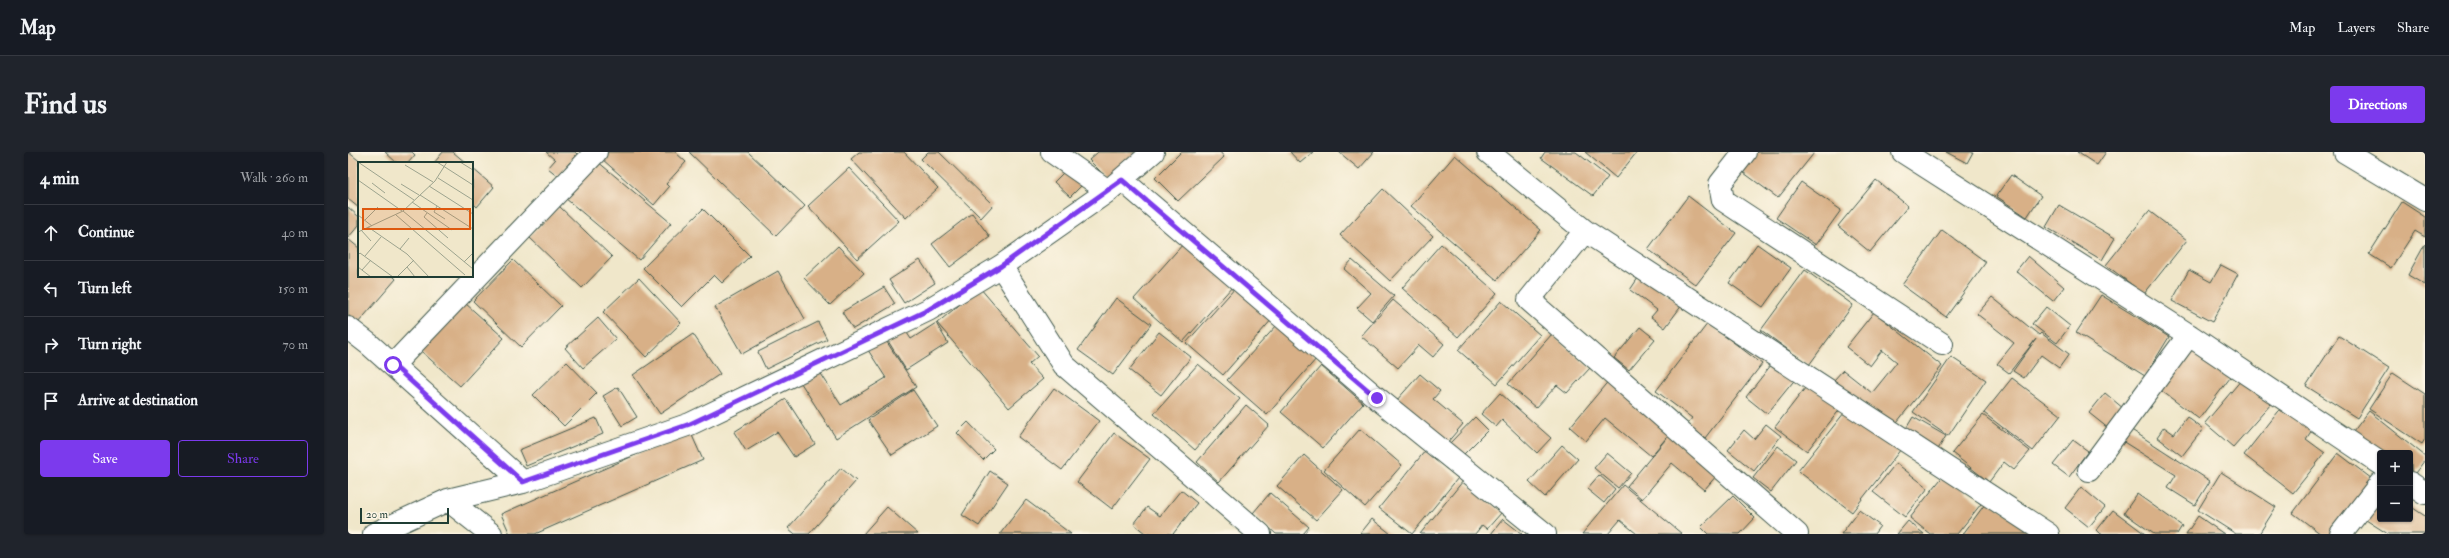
<!DOCTYPE html>
<meta charset="utf-8">
<style>
body{margin:0;font-family:"IM FELL Double Pica",serif;background:#20242c;color:#f1f3f6}
.controls{position:absolute;right:12px;bottom:12px;display:grid;overflow:hidden;border-radius:4px;box-shadow:0 1px 3px #0004}
.controls button{width:36px;height:36px;display:grid;place-items:center;padding:0;border:0;border-bottom:1px solid #363941;background:#171b24;color:#f1f3f6;font:20px sans-serif}
.scale{position:absolute;left:12px;bottom:10px;width:89px;box-sizing:border-box;padding-left:4px;border:2px solid #1f3d34;border-top:0;font-size:11px;line-height:14px;white-space:nowrap;color:#1f3d34;-webkit-text-stroke:3px #fcf5e5;paint-order:stroke}
.stop{position:absolute;width:12px;height:12px;margin:-9px;border:3px solid #7c3aed;border-radius:50%;background:#fff}
.stop.end{background:#7c3aed;border-color:#fff;box-shadow:0 1px 4px #0008}
.list{margin:0;padding:0;list-style:none}
h2{display:flex;justify-content:space-between;align-items:center;height:52px;margin:0;padding:0 16px;font-size:17px}
h2 small{font-size:13px;font-weight:400;color:#9ea1a6}
.list li{display:grid;grid-template-columns:26px 1fr auto;gap:12px;align-items:center;box-sizing:border-box;height:56px;padding:0 16px;border-top:1px solid #363941}
.list b{display:block;font-size:15px;white-space:nowrap}
.list em{font-size:13px;font-style:normal;color:#9ea1a6}
.actions{display:flex;gap:8px;padding:12px 16px}
.actions a{flex:1;padding:9px 0;border:1px solid #7c3aed;border-radius:4px;text-align:center;font-size:14px;color:#7c3aed}
.actions .main{background:#7c3aed;color:#fff}
.icon{flex:none;width:22px;height:22px;fill:none;stroke:currentColor;stroke-width:2;stroke-linecap:round;stroke-linejoin:round}
.map{position:relative;flex:none;width:2077px;height:382px;overflow:hidden;border-radius:4px}
header{display:flex;align-items:center;gap:24px;box-sizing:border-box;height:56px;padding:0 20px;background:#171b24;border-bottom:1px solid #363941}
header strong{font-size:19px}
nav{display:flex;gap:22px;margin-inline-start:auto;font-size:14px}
.intro{display:flex;align-items:center;justify-content:space-between;box-sizing:border-box;height:96px;padding:0 24px}
h1{margin:0;font-size:28px}
.button{padding:10px 18px;border-radius:4px;background:#7c3aed;color:#fff;font-size:14px;font-weight:700}
main{display:flex;gap:24px;padding:0 24px}
aside{flex:1;background:#171b24;border-radius:4px;box-shadow:0 1px 3px #0004}
.map>svg:first-child{display:block}
.building{fill:#d8b087}
.lines{fill:none;stroke-linecap:round;stroke-linejoin:round}
.minor-casing{stroke:#3e564a;stroke-width:24}
.minor{stroke:#fff;stroke-width:22}
.route{stroke:#7c3aed;stroke-width:5}
.inset-road{fill:none;stroke:#9ca38e;stroke-width:1}
.view{fill:#de580e;fill-opacity:0.15;stroke:#de580e;stroke-width:2}
.inset-edge{fill:none;stroke:#1f3d34;stroke-width:2}
</style>
<header>
<strong>Map</strong>
<nav><a>Map</a><a>Layers</a><a>Share</a></nav>
</header>
<div class="intro"><h1>Find us</h1><a class="button">Directions</a></div>
<main>
<aside>
<h2>4 min<small>Walk · 260 m</small></h2>
<ul class="list">
<li><svg class="icon" aria-label="ahead" viewBox="0 0 24 24"><path d="M12 20V5M6 11l6-6 6 6"/></svg><div><b>Continue</b></div><em>40 m</em></li>
<li><svg class="icon" aria-label="left" viewBox="0 0 24 24"><path d="M17 20v-9H6M10 6l-5 5 5 5"/></svg><div><b>Turn left</b></div><em>150 m</em></li>
<li><svg class="icon" aria-label="right" viewBox="0 0 24 24"><path d="M7 20v-9h11M14 6l5 5-5 5"/></svg><div><b>Turn right</b></div><em>70 m</em></li>
<li><svg class="icon" aria-label="arrive" viewBox="0 0 24 24"><path d="M6 21V4h12l-3 4 3 4H6"/></svg><div><b>Arrive at destination</b></div></li>
</ul>
<div class="actions"><a class="main">Save</a><a>Share</a></div>
</aside>
<div class="map">
<svg width="2077" height="382" viewBox="0 0 2077 382">
<rect width="100%" height="100%" fill="#fcf5e5"/>
<filter id="ink" filterUnits="userSpaceOnUse"><feTurbulence type="fractalNoise" baseFrequency=".025" numOctaves="2"/><feDisplacementMap in="SourceGraphic" scale="8" xChannelSelector="R" yChannelSelector="G"/><feConvolveMatrix kernelMatrix="1 2 1 2 8 2 1 2 1" color-interpolation-filters="sRGB"/></filter>
<filter id="wash" filterUnits="userSpaceOnUse"><feTurbulence type="fractalNoise" baseFrequency=".012" numOctaves="4" result="noise"/><feDisplacementMap in="SourceGraphic" scale="16" xChannelSelector="R" yChannelSelector="G"/><feGaussianBlur stdDeviation="0.9" result="paint"/><feColorMatrix in="noise" values="0 0 0 0 0 0 0 0 0 0 0 0 0 0 0 0 0 1.4 0 .05"/><feComposite in="paint" operator="in"/></filter>
<g filter="url(#wash)">
<rect width="100%" height="100%" fill="#f0e7ca"/>
<g id="blocks">
<path class="building" d="M0,0L14,11H11V56L0,47Z
M37,0H64L67,3L60,11H49Z
M95,0H105L118,11H86Z
M198,0H227L229,2L210,24L200,16L207,8Z
M260,0H327L338,10L318,32L321,35L306,53L254,7Z
M341,0H400L457,54L428,84Z
M511,0H556L590,36L558,66L503,7Z
M580,0H591L645,53L633,66L573,7Z
M750,0H790L761,28L741,8Z
M833,0H872L876,5L830,49L807,26Z
M942,0H965L952,11Z
M991,0H1026L1011,17Z
M1197,0H1228L1260,25L1245,44L1193,6Z
M1237,0H1289L1268,26Z
M1406,0H1465L1466,1L1430,46L1392,18Z
M1598,0H1625L1619,11Z
M1729,0H1758L1749,13Z
M1107,3L1193,78L1149,128L1063,54Z
M249,9L323,71L291,108L217,46Z
M124,16L146,35L129,55L124,50Z
M501,16L551,69L509,107L460,54Z
M719,17L735,32L722,45L706,30Z
M1663,23L1693,44L1679,65L1648,44Z
M1528,28L1560,54L1522,100L1490,74Z
M1453,30L1493,58L1468,93L1428,66Z
M1035,37L1085,84L1042,129L992,83Z
M1340,44L1388,81L1348,133L1300,97Z
M2054,50L2077,65V85L2067,79L2043,116L2021,102Z
M1711,53L1767,86L1754,108L1698,75Z
M211,54L264,105L234,136L181,85Z
M0,55L11,65V73L0,86Z
M355,57L402,104L374,131L366,123L334,155L295,116Z
M1801,59L1839,88L1796,142L1758,113Z
M624,61L642,85L602,115L584,92Z
M1594,78L1638,110L1598,165L1554,133Z
M0,87L11,96V124H45L48,127L10,171L0,163Z
M836,91L885,134L835,190L786,147Z
M1093,92L1149,141L1110,185L1054,136Z
M1409,92L1443,116L1415,155L1381,131Z
M2077,92V133L2060,123Z
M490,94L516,121L482,153L456,126Z
M1680,104L1716,135L1705,149L1668,119Z
M165,108L213,154L173,195L125,149Z
M572,108L587,131L556,151L541,128Z
M1004,108L1046,144L1024,169L1009,156L1023,141L996,117Z
M1873,113L1890,122L1864,170L1824,149L1841,118L1863,130Z
M1457,118L1505,153L1461,213L1413,178Z
M430,119L457,167L394,202L367,155Z
M1292,123L1334,153L1317,176L1303,165L1309,158L1282,138Z
M291,126L333,171L298,205L255,160Z
M889,134L925,166L875,223L838,191Z
M536,135L547,152L505,177L494,160Z
M632,136L690,204L681,212L695,227L661,256L589,171Z
M1753,143L1821,185L1797,224L1728,181Z
M1644,145L1691,183L1693,181L1721,202L1711,216L1693,203L1676,226L1665,219L1688,187L1661,221L1649,212L1666,191L1629,162Z
M768,146L803,172L765,223L730,198Z
M1045,148L1096,192L1085,205L1071,193L1050,216L1013,184Z
M1153,149L1192,183L1149,232L1110,198Z
M117,151L156,186L112,234L73,199Z
M1698,155L1722,174L1709,191L1684,172Z
M1526,160L1594,214L1545,275L1486,228L1495,218L1524,241L1549,210L1534,198L1522,214L1498,195Z
M250,166L268,187L235,216L217,196Z
M470,170L479,187L418,217L410,200Z
M588,171L600,191L558,218L540,189L557,178L563,187Z
M1360,171L1414,212L1357,286L1339,273L1344,266L1308,239Z
M930,172L969,206L919,263L879,228Z
M1292,175L1307,187L1281,218L1266,206Z
M811,180L843,205L813,243L781,218Z
M345,182L372,222L312,262L285,223Z
M1204,182L1242,216L1219,241L1209,233L1188,256L1160,232Z
M1991,184L2041,216L2009,266L1958,234Z
M537,187L568,235L488,286L451,228L470,217L493,253L538,226L520,198Z
M1846,192L1885,222L1851,267L1811,237Z
M1603,205L1638,228L1600,284L1565,260Z
M1427,208L1449,225L1419,262L1398,245Z
M219,210L249,241L216,274L185,243Z
M850,212L892,247L847,298L806,262Z
M973,214L1015,251L975,296L933,260Z
M2045,221L2077,242V287L2074,292L2021,257Z
M1072,222L1092,239L1085,247L1115,272L1098,292L1048,249Z
M1664,226L1713,263L1685,299L1636,261Z
M1262,227L1324,279L1303,304L1257,266L1238,289L1222,275Z
M1894,227L1923,252L1885,295L1857,271Z
M1461,231L1493,256L1459,299L1427,275Z
M270,235L289,265L274,274L255,244Z
M706,236L751,269L714,318L670,285Z
M565,238L589,274L544,303L520,268Z
M1152,241L1203,286L1189,301L1154,268L1148,275L1133,262Z
M1757,241L1776,257L1761,277L1741,261Z
M438,247L467,292L446,305L429,280L398,299L386,280Z
M898,253L921,273L871,330L849,310Z
M1934,255L1964,278L1958,287L1977,301L1945,341L1896,303Z
M1500,256L1553,297L1504,360L1450,319Z
M2021,259L2077,304V308L2064,325L2062,301H2032L2005,280Z
M1635,263L1682,299L1666,318L1656,310L1641,330L1604,301Z
M1127,265L1140,278L1115,303L1102,291Z
M1565,265L1598,284L1589,299L1556,280Z
M1839,265L1855,277L1834,304L1809,285L1816,275L1826,282Z
M248,266L255,282L178,314L171,298Z
M620,270L646,297L635,308L609,281Z
M1418,272L1433,284L1406,319L1380,298L1396,278L1406,287Z
M1779,275L1862,329L1847,353L1820,336L1828,323L1771,287Z
M1012,277L1054,313L1017,355L976,318Z
M342,279L355,308L187,382H162L153,362Z
M766,281L802,307L764,357L729,330Z
M1322,282L1370,322L1356,338L1324,311L1294,347L1279,334Z
M1725,288L1740,299L1721,325L1705,313Z
M1214,293L1230,307L1197,345L1181,330Z
M1430,294L1448,308L1423,340L1405,326Z
M1077,299L1110,326L1064,382L1031,356Z
M1259,301L1283,321L1270,336L1246,316Z
M1990,301L2028,330L1989,382H1973L1945,361Z
M956,303L995,338L968,368L929,334Z
M1548,311L1580,336L1557,365L1525,340Z
M493,316L508,329L461,382H447L440,376Z
M642,319L660,331L631,374L614,363Z
M1873,320L1928,355L1911,382H1888L1850,358Z
M1251,323L1267,337L1256,351L1239,337Z
M1596,323L1633,352L1609,382H1582L1562,366Z
M1115,329L1154,360L1139,377L1134,373L1127,382H1072Z
M1275,333L1334,382H1289L1272,368L1260,382H1234Z
M1733,335L1757,355L1741,375L1717,356Z
M833,338L849,351L825,382H798L786,372L799,355L812,364Z
M922,341L961,375L955,382H928L905,361Z
M1789,342L1834,374L1829,382H1806L1776,361Z
M1385,344L1407,366L1392,382H1360L1353,375Z
M678,348L723,382H652Z
M1640,348L1688,382H1615Z
M2032,348V367H2062V354L2077,364V382H2040L2018,368Z
M539,355L570,382H515Z
M1511,358L1532,374L1526,382H1493Z
M1765,358L1797,382H1753L1749,378Z
M1850,364L1876,382H1838Z
M1024,367L1043,382H1012Z
M1155,367L1174,382H1143Z
M1560,369L1576,382H1549Z"/>
</g>
</g>
<g filter="url(#ink)">
<use href="#blocks" fill-opacity="0" stroke="#3e564a" stroke-width="1"/>
<g class="lines">
<defs>
<path id="minor" d="M704,0L760,39
M1140,0L1237,79L1700,382
M1397,0L1372,32L1375,48L1594,192
M1555,0L1841,183L2032,311
M1997,0L2077,48
M774,28L1029,246L1197,382
M1237,79L1181,148L1449,382
M653,114L716,213L912,382
M0,176L22,193L175,330
M45,213L248,0
M1741,318L1841,183
M2062,331L2077,341
M100,348L143,382
M26,382L100,348L175,330L342,272L580,158L653,114L760,39L805,0
M1993,382L2032,332"/>
</defs>
<use href="#minor" class="minor-casing"/>
<use href="#minor" class="minor"/>
</g>
</g>
<g class="lines" filter="url(#ink)">
<path class="route" d="M45,213L175,330L342,272L580,158L653,114L774,28L1029,246"/>
</g>
<g transform="translate(10 10)">
<rect width="115" height="115" fill="#f0e7ca"/>
<path class="inset-road" d="M0,0L56,38M79,0L115,23M102,0L115,8M47,3L75,20M80,16L115,38M0,18L44,49M14,21L27,31M43,22L61,33M71,24L115,52M62,33L115,67M54,40L94,68M79,44L76,50L87,57M45,49L115,107M69,51L66,55L90,76M0,53L14,64M38,53L107,113M7,58L20,45M10,65L49,92L71,115M3,68L13,79M0,70L45,49L77,19L89,0M42,87L51,76M0,93L2,91L35,115M7,94L23,75M106,100L115,91M0,105L13,115M49,105L57,115M4,108L13,98M39,115L56,98"/>
<path class="view" d="M5,47H112V67H5Z"/>
<rect width="115" height="115" class="inset-edge"/>
</g>
</svg>
<div class="controls">
<button>+</button>
<button>−</button>
</div>
<div class="scale">20 m</div>
<div class="stop" style="left:45px;top:213px"></div>
<div class="stop end" style="left:1029px;top:246px"></div>
</div>
</main>
